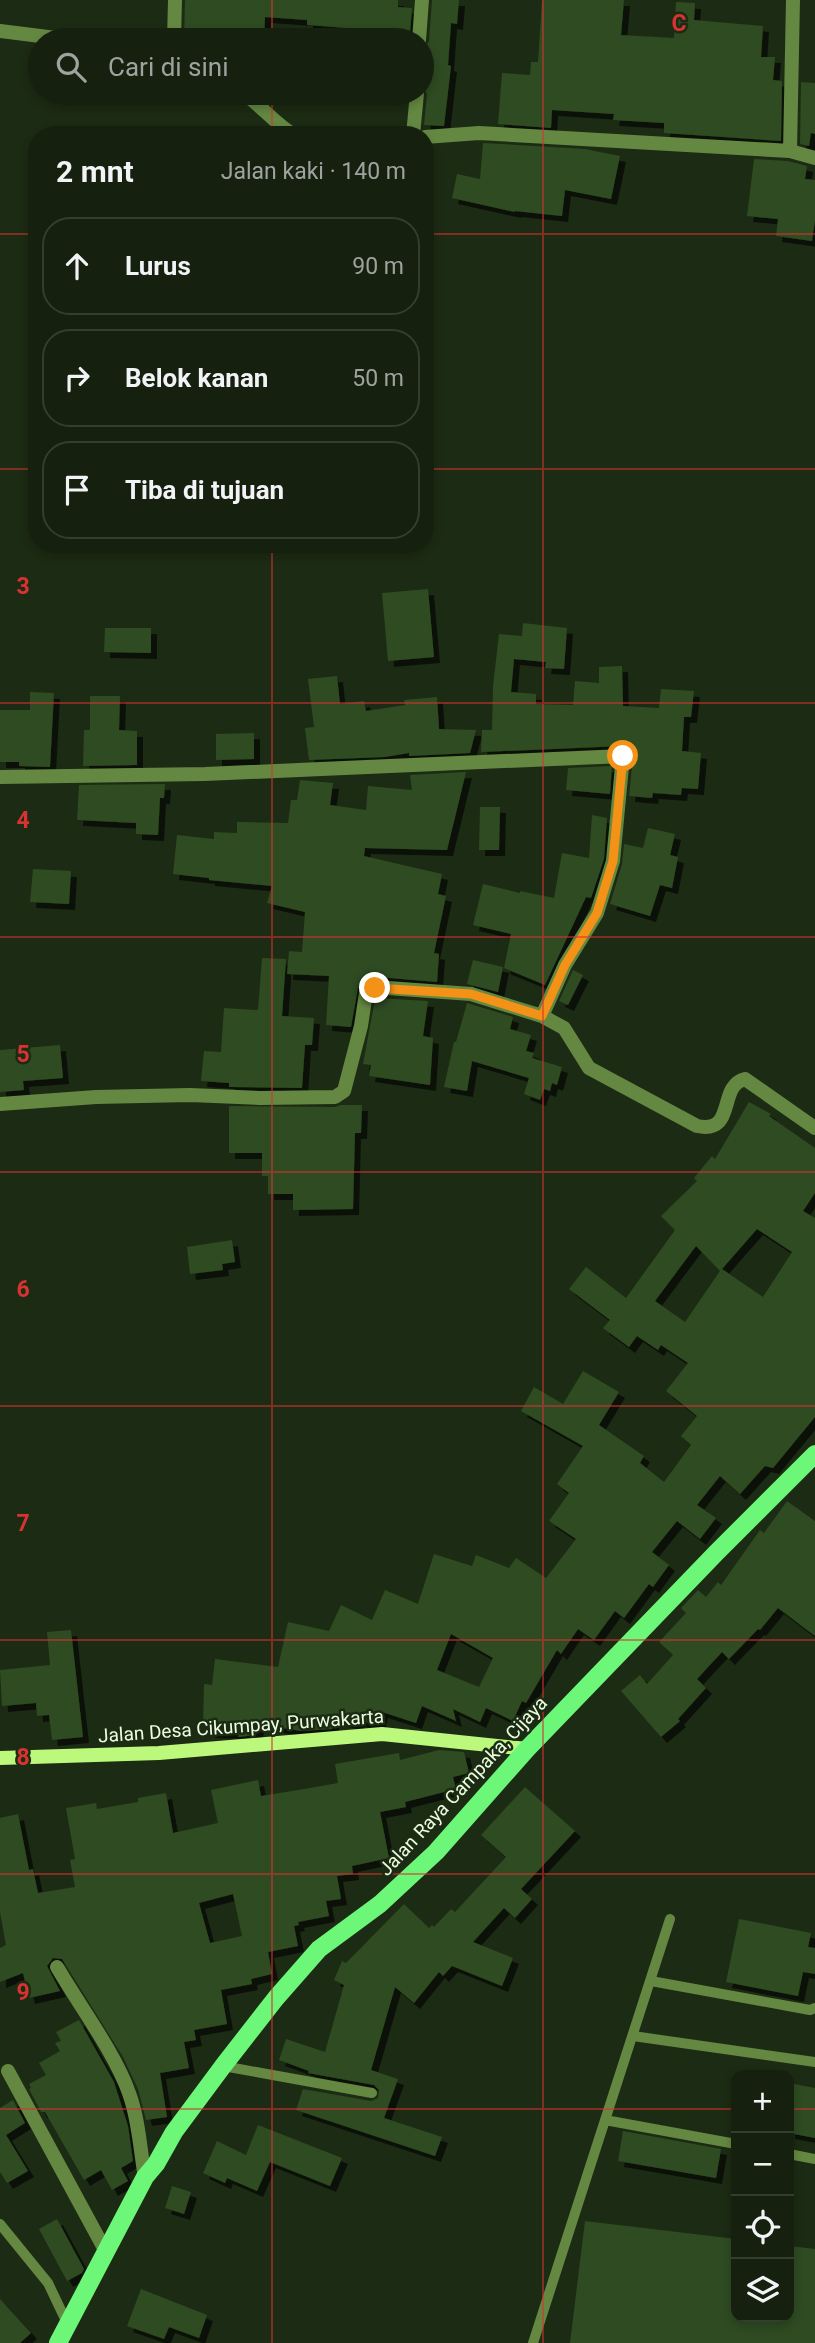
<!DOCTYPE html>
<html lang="id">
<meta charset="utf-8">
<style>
body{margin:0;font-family:Roboto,sans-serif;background:#1e2817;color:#f1f3f6}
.controls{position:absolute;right:21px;bottom:21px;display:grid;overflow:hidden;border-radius:14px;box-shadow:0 4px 10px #0003}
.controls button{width:63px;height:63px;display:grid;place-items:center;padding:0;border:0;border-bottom:2px solid #343e2e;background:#15200e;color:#f1f3f6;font:35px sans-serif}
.stop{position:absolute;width:21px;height:21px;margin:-16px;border:5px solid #f39216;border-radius:50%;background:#fff}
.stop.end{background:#f39216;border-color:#fff;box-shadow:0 2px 7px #0008}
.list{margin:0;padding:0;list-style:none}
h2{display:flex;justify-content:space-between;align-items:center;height:91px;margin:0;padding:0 28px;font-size:30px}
h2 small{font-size:23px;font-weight:400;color:#9da39e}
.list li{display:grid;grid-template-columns:46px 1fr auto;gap:21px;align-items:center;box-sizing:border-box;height:98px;margin:0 14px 14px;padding:0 14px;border:2px solid #343e2e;border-radius:28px}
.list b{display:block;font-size:26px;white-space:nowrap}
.list em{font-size:23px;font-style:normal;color:#9da39e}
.icon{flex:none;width:38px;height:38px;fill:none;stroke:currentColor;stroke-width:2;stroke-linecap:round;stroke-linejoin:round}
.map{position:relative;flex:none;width:815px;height:2343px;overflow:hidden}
.search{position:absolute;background:#15200e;box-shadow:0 4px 10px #0003;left:28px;top:28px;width:406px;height:77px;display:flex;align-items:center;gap:18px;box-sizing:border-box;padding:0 24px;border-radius:38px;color:#9da39e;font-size:26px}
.panel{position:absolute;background:#15200e;box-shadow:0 4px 10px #0003;left:28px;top:126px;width:406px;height:427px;border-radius:28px}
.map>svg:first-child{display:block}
.building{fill:#2f4b20;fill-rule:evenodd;filter:url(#shadow)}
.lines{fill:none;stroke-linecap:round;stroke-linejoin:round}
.lane{stroke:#648841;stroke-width:10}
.street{stroke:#648841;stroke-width:14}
.secondary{stroke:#bbf87b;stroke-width:14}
.primary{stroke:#6cf778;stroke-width:18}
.route{stroke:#f39216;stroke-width:9}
.grid{fill:none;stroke:#d73331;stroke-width:2;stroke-opacity:0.55}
.labels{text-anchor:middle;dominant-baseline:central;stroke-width:5;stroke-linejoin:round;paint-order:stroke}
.street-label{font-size:19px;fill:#ecfddf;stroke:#1c2b13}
.grid-label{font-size:23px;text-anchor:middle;font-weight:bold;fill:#d73331;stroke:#1c2b13;stroke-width:5;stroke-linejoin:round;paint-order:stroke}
</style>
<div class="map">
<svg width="815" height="2343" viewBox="0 0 815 2343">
<defs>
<filter id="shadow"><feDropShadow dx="6" dy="6" stdDeviation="0" flood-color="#0009"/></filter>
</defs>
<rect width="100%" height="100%" fill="#1c2b13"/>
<path class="building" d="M185,0H398V7L412,8L410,33L365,29L364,40H346L347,28L307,25V20L265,17L264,40H184Z
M432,0H459L457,24L451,23L448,65L451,66L444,126L424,125L427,94L422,85V49L426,46L429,41Z
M542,0H624L621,35L674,38L676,2L695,3L694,20L763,26L761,57H775L773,80L782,81L781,141L664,133V123L613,120L614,114L552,110L551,128L498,124L502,73L530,75L531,62H538Z
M801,82L815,83V134L811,133L809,146L800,144Z
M483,143L585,149L620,156L611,199L565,190L562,216L515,211V212L452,198L457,174L480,179Z
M754,159L788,161L807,166L805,179L815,180V220L812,241L776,236L778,219L747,216Z
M428,589L434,657L388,661L382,593Z
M523,623L567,628L564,669L545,668L546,662L514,659L511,692L536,694V704L573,705L575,681L599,683V667L622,666L623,706L659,708L661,689L694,691L691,717H684L682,751L701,753L698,789L682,788L681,795L653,793L652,798L629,796L633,756L631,751L623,746L481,752L482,730H492L493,686L499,634L522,636Z
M105,628H151V653L104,652Z
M337,676L340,704L364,701L366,711L405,705L404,700L437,697L439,729L476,730L470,753L409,756V753L385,757L309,760L305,728L314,727L308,679Z
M30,692L54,693L50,767L19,766V762H0V710H30Z
M90,696H120L119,730L137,731V765L83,766L84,730H90Z
M254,733V759L216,760V734Z
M612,766L610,794L566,790L568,768Z
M466,772L447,850L365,848L364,856L442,874L438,894L446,896L434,953L439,954L437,982L389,978L370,980L358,988L351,1027L326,1025L329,976L287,974L289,951L302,952L305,912L267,903L272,886L209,880V878L173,874L177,835L214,839V832L237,833V822L288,823L291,800H297L300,780L333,783L330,805L366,810L368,786L412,790L410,775Z
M165,784L164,798H160L158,835L136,834V823L77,820L79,785Z
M480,807H500L499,850H479Z
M592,815L607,818L604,859L591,898L586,897L545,985L504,968L511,934L473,925L483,884L520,893V891L554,898L562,853L589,858Z
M648,828L675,834L670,855L678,857L672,888L660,885L650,916L610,904L622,864L624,844L643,848Z
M33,869L71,871L69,904L30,902Z
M262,958L286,959L282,1016L314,1018L312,1045H305L302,1088L229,1087V1083L201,1081L204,1051L221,1052L224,1008L258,1010Z
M473,960L503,967L498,992L467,984Z
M573,970L583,975L568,1005L559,1001Z
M377,998L428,1001L423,1036L433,1038L430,1085L369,1076L371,1065L363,1064L375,999Z
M467,1003L513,1017L510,1029L531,1035L526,1051L534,1053L532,1058L562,1067L557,1085L552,1083L550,1091L544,1089L540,1100L524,1094L529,1078L472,1061L467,1091L444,1087L454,1042H456Z
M60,1045L63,1078L23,1081L24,1090L0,1092V1050Z
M749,1102L771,1114L769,1116L815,1148V1193L803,1211L815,1218V1417L773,1468L765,1466L740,1494L720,1476L697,1505L716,1518L700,1539L677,1521L652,1552L669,1565L653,1587L649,1584L624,1618L615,1611L594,1640L578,1629L561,1654L557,1650L526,1703L522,1701L513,1721L486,1708L480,1722L453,1709L456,1721L422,1706L416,1723L382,1712L379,1725L359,1721L358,1725L334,1719L332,1729L301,1731L259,1724L256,1735L238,1737L239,1733L209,1732V1726L203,1725L204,1684L212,1685L215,1659L278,1667L288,1622L329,1631L341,1605L372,1620L385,1590L418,1604L434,1554L472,1566L476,1555L509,1568L516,1558L546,1578L576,1539L549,1521L569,1493L557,1484L583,1446L521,1411L534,1387L563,1404L583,1371L619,1392L599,1425L644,1456L640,1463L664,1482L691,1445L681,1436L697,1416L666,1391L688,1363L661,1345L658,1350L637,1336L629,1347L603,1328L610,1320L569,1289L586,1267L626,1298L675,1230L661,1216L697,1181L694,1178L712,1156L715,1159ZM757,1229L792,1252L763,1297L722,1269ZM696,1246L720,1271L685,1322L655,1301ZM451,1634L493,1658L479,1687L437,1670Z
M341,1105H362L361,1133H355L353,1209L293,1210V1194H268V1176H262V1153H229V1106L335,1107Z
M232,1240L235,1262L222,1264L223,1270L190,1274L187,1247Z
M787,1501L815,1521V1636L778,1608L760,1630L758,1629L729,1659L722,1652L697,1679L706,1688L678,1719L680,1721L661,1737L621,1691L640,1675L647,1684L673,1655L659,1642L686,1613L681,1608L698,1590L706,1597L718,1582L721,1585L760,1530L764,1533Z
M71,1630L83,1737L52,1740L49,1715L37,1716L36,1703L2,1706L0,1670L50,1665L47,1632Z
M439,1750L464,1752L469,1773L453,1777L456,1789L405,1802L406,1807L380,1812L389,1858L352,1866L353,1874L337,1876L341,1899L326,1901L329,1916L298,1922L299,1925L294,1926L298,1946L268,1952L272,1974L251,1979L252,1984L221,1990L227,2024L194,2030L196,2040L184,2042L189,2068L160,2073L167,2117L146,2120L138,2089L123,2057L62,1959L53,1958L47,1966L60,1991L29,1998L23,1973L0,1982V1948L6,1945L0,1912V1818L18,1814L29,1870L33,1869L38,1893L75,1887L70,1860L75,1859L66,1808L96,1803L97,1809L138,1802V1798L166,1793L173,1833L218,1823L211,1790L258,1780L261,1796L304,1789L338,1783L335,1764L399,1753L400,1760ZM233,1894L242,1936L210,1943L199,1903Z
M525,1787L575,1831L521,1889L532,1899L515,1918L504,1908L473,1942L513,1958L502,1986L452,1966L443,1976L439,1972L414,2003L395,1987L371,2070L398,2079L384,2118L442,2137L435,2156L296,2110L303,2089L371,2101L378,2098L379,2090L374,2085L308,2073L309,2071L279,2060L286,2039L325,2052L344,1985L334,1980L342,1961L346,1963L404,1904L429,1928L432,1925L434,1927L451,1909L455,1912L506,1857L481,1835Z
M739,1919L811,1933L808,1947L815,1948V1974L803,1972L798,1996L726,1982Z
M79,2020L114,2082L128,2126L133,2161L121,2168L128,2181L112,2190L101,2170L84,2180L45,2112H41L29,2089L31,2088L29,2084L46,2075L39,2063L60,2051L55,2043L61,2041L56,2032Z
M789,2083L815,2088V2138L789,2133Z
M13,2100L25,2123L6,2135L28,2171L7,2183L0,2172V2108Z
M258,2125L342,2158L330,2186L270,2162L257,2191L227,2178L225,2183L203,2173L217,2141L246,2155Z
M623,2131L721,2149L716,2178L618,2161Z
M172,2186L191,2192L184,2214L165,2208Z
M57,2219L84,2269L82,2273L67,2281L39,2229Z
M585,2221L736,2239V2317H789V2246L815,2249V2343H570Z
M141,2289L207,2315L199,2338L169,2327L164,2339L127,2326Z
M0,2299L31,2333L20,2343H0Z"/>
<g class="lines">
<path class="lane" d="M651,1981L799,2008L810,2010L815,2008
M633,2036L815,2062
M223,2066L372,2093
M605,2120L736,2144
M789,2154L815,2159
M0,2224L48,2283L68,2325
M533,2343L670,1919"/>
<path class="street" d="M0,31L72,40
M174,40L175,0
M419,40L422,0
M243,93C262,106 274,123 294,135
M413,135L417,93
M425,137L479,133L790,151L815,158
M790,151L793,0
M0,777L205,774L623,756L613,861L597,913L565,965L542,1016
M0,1104L96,1097L190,1095L260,1098L335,1097L344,1091L361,1026L366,993L375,988H388L471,994L542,1016L564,1028L589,1068L697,1126C737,1134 717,1086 745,1079L815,1128
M57,1967C79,2005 115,2053 129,2093C139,2120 140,2150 145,2177
M8,2071L105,2250"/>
<path class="secondary" d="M0,1758L159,1753L382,1734L527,1749"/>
<path class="primary" d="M58,2343L145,2177L156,2164L174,2132L223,2066L276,1998L319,1949L380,1904L436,1852L527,1749L716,1553L815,1454"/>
</g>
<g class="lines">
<path class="route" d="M375,988L471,994L542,1016L565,965L597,913L613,861L623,756"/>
</g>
<path class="grid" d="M272,0V40M543,0V2343M272,93V135M0,234H37M425,234H815M0,469H37M425,469H815M272,544V2343M0,703H815M0,937H815M0,1172H815M0,1406H815M0,1640H815M0,1874H815M0,2109H736M789,2109H815"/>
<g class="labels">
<g class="street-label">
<text transform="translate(241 1726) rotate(-4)">Jalan Desa Cikumpay, Purwakarta</text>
<text transform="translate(463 1786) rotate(-47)">Jalan Raya Campaka, Cijaya</text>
</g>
</g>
<g class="grid-label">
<text x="679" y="31">C</text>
<text x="23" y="594">3</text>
<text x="23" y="828">4</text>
<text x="23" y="1062">5</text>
<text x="23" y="1297">6</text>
<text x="23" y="1531">7</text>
<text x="23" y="1765">8</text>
<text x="23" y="2000">9</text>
</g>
</svg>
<div class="controls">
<button>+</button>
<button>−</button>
<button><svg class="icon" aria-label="locate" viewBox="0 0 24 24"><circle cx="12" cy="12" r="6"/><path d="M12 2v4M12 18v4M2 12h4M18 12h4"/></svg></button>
<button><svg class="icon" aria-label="layers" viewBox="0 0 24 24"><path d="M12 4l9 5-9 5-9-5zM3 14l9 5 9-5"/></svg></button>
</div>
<div class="stop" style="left:623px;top:756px"></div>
<div class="stop end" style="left:375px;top:988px"></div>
<div class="search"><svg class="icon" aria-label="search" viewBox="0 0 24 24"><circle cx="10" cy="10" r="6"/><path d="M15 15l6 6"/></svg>Cari di sini</div>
<section class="panel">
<h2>2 mnt<small>Jalan kaki · 140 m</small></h2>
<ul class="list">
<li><svg class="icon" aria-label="ahead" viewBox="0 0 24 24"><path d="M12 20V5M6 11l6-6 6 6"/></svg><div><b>Lurus</b></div><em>90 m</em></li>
<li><svg class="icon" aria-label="right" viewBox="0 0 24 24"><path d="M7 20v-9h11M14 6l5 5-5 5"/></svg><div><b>Belok kanan</b></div><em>50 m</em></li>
<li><svg class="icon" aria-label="arrive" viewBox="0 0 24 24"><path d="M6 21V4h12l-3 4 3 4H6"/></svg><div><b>Tiba di tujuan</b></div></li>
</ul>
</section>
</div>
